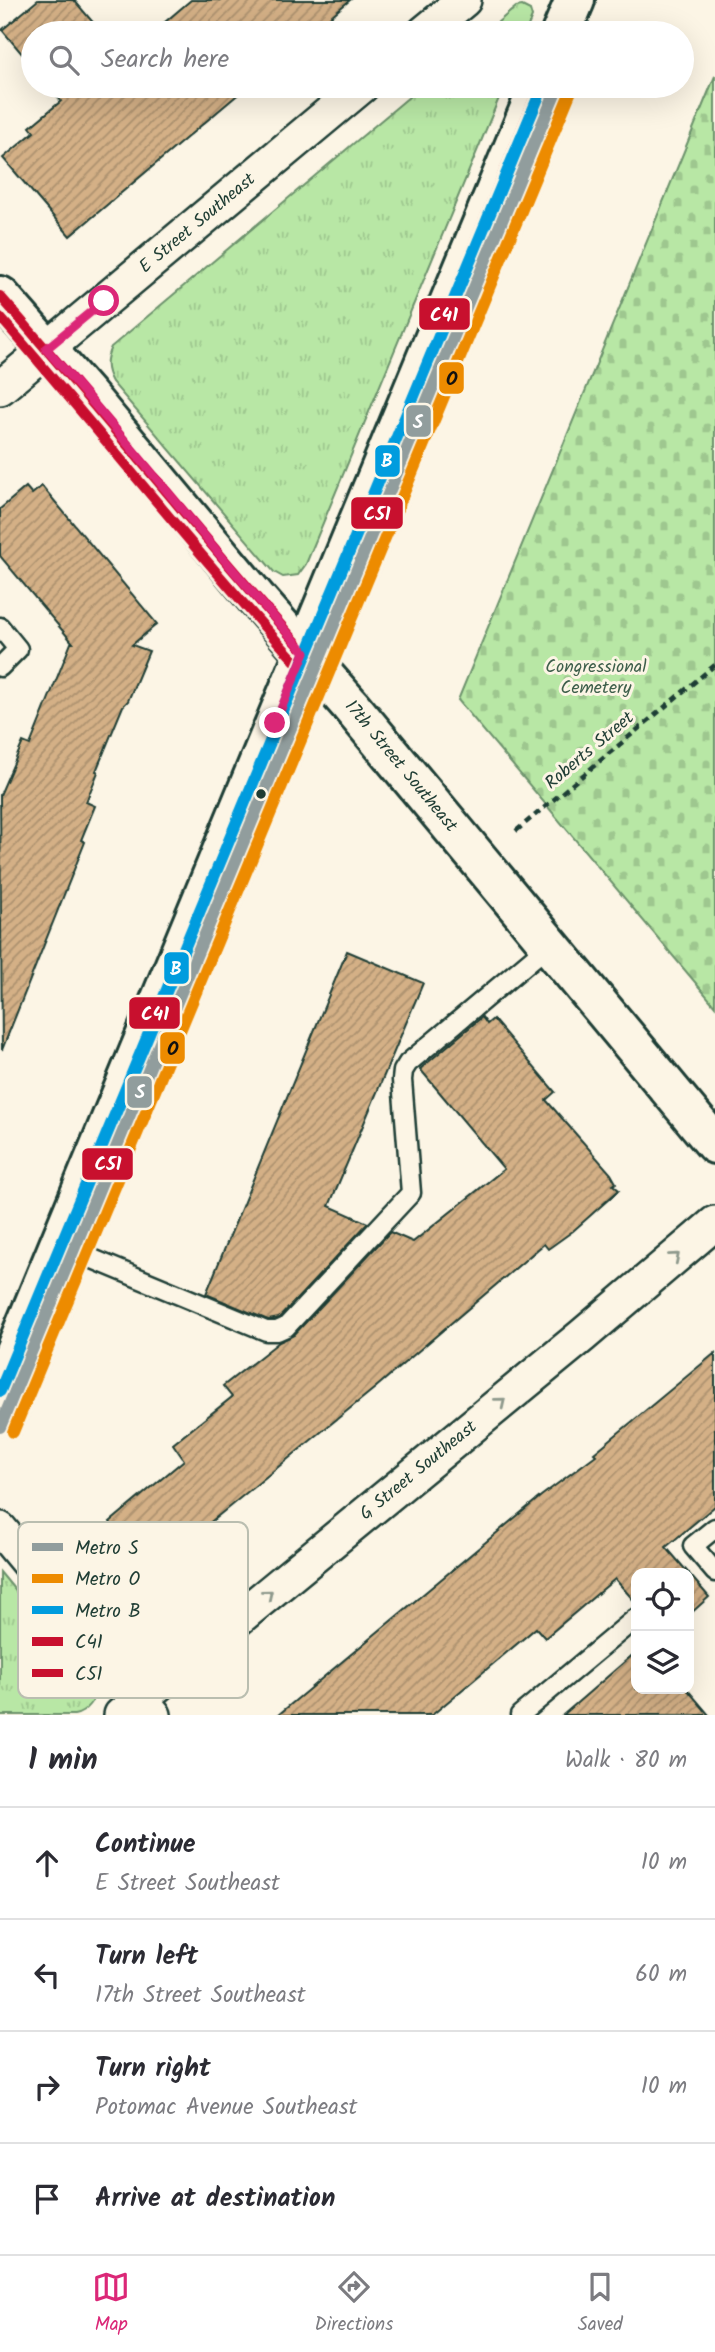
<!DOCTYPE html>
<meta charset="utf-8">
<style>
body{margin:0;font-family:Kalam,sans-serif;background:#f7f7f7;color:#2b2b33}
.controls{position:absolute;right:21px;bottom:21px;display:grid;overflow:hidden;border-radius:14px;box-shadow:0 7px 28px #0002}
.controls button{width:63px;height:63px;display:grid;place-items:center;padding:0;border:0;border-bottom:2px solid #e1e1e2;background:#fff;color:#2b2b33;font:35px sans-serif}
.stop{position:absolute;width:21px;height:21px;margin:-16px;border:5px solid #db2777;border-radius:50%;background:#fff}
.stop.end{background:#db2777;border-color:#fff;box-shadow:0 2px 7px #0008}
.list{margin:0;padding:0;list-style:none}
h2{display:flex;justify-content:space-between;align-items:center;height:91px;margin:0;padding:0 28px;font-size:30px}
h2 small{font-size:23px;font-weight:400;color:#7c7c81}
.list li{display:grid;grid-template-columns:46px 1fr auto;gap:21px;align-items:center;box-sizing:border-box;height:112px;padding:0 28px;border-top:2px solid #e1e1e2}
.list b{display:block;font-size:26px;white-space:nowrap}
.list p{margin:0;font-size:23px;white-space:nowrap;color:#7c7c81}
.list em{font-size:23px;font-style:normal;color:#7c7c81}
.icon{flex:none;width:38px;height:38px;fill:none;stroke:currentColor;stroke-width:2;stroke-linecap:round;stroke-linejoin:round}
.map{position:relative;flex:none;width:715px;height:1715px;overflow:hidden}
.search{position:absolute;background:#fff;box-shadow:0 7px 28px #0002;left:21px;right:21px;top:21px;height:77px;display:flex;align-items:center;gap:18px;box-sizing:border-box;padding:0 24px;border-radius:38px;color:#7c7c81;font-size:26px}
.sheet{height:539px;background:#fff}
nav{display:flex;justify-content:space-around;align-items:center;box-sizing:border-box;height:98px;border-top:2px solid #e1e1e2;background:#fff;font-size:19px;color:#7c7c81}
nav a{display:grid;justify-items:center;gap:4px}
nav .on{color:#db2777}
.map>svg:first-child{display:block}
.cemetery{fill:url(#cemetery-stones);stroke:#6c926c;stroke-width:2}
.park{fill:url(#park-tufts);stroke:#6c926c;stroke-width:2}
.building{fill:url(#building-hatch);stroke:#1f3d34;stroke-width:2}
.lines{fill:none;stroke-linecap:round;stroke-linejoin:round}
.lane-casing{stroke:#1f3d34;stroke-width:23}
.street-casing{stroke:#1f3d34;stroke-width:38}
.secondary-casing{stroke:#1f3d34;stroke-width:44}
.path{stroke:#1f3d34;stroke-width:4.5;stroke-dasharray:7 5;stroke-linecap:butt}
.lane{stroke:#fcf5e5;stroke-width:18}
.street{stroke:#fcf5e5;stroke-width:33}
.secondary{stroke:#fcf5e5;stroke-width:38}
.bus-1-casing{stroke:#fcf5e5;stroke-width:16}
.bus-2-casing{stroke:#fcf5e5;stroke-width:16}
.bus-1{stroke:#c8102e;stroke-width:10}
.bus-2{stroke:#c8102e;stroke-width:10}
.metro-1-casing{stroke:#fcf5e5;stroke-width:18}
.metro-2-casing{stroke:#fcf5e5;stroke-width:18}
.metro-3-casing{stroke:#fcf5e5;stroke-width:18}
.metro-1{stroke:#919d9d;stroke-width:12}
.metro-2{stroke:#ed8b00;stroke-width:12}
.metro-3{stroke:#009cde;stroke-width:12}
.oneway{stroke:#8e998c}
.route{stroke:#db2777;stroke-width:9}
.bus-dot{fill:#1f3d34;stroke:#fcf5e5;stroke-width:2.5}
.labels{text-anchor:middle;dominant-baseline:central;stroke-width:6;stroke-linejoin:round;paint-order:stroke}
.street-label{font-size:18px;fill:#1f3d34;stroke:#fcf5e5}
.park-label{font-size:18px;fill:#3e5f4b;stroke:#fcf5e5}
.key{fill:#fcf5e5;stroke:#babeb0;stroke-width:2}
.key-label{font-size:19px;fill:#1f3d34}
.line-badge{stroke:#fcf5e5;stroke-width:2.5}
.badge-label{font-size:19px;text-anchor:middle;font-weight:bold;fill:#fff}
.pale-badge-label{font-size:19px;text-anchor:middle;font-weight:bold;fill:#111}
</style>
<div class="map">
<svg width="715" height="1715" viewBox="0 0 715 1715">
<defs>
<pattern id="cemetery-stones" width="16" height="16" patternUnits="userSpaceOnUse" patternTransform="scale(1.75)"><rect width="16" height="16" fill="#b8e7a5"/><path d="M2 7V4a2 2 0 0 1 4 0v3zM10 15v-3a2 2 0 0 1 4 0v3z" fill="#9ec78f"/></pattern>
<pattern id="park-tufts" width="24" height="20" patternUnits="userSpaceOnUse" patternTransform="scale(1.75)"><rect width="24" height="20" fill="#b8e7a5"/><path d="M3 7l-1-3M5 7V3M7 7l1-3M15 17l-1-3M17 17v-4M19 17l1-3" fill="none" stroke="#9ec78f"/></pattern>
<pattern id="building-hatch" width="6" height="6" patternUnits="userSpaceOnUse" patternTransform="scale(1.75)"><rect width="6" height="6" fill="#d4b086"/><path d="M-1 1l2-2M0 6l6-6M5 7l2-2" fill="none" stroke="#ab906e"/></pattern>
</defs>
<rect width="100%" height="100%" fill="#fcf5e5"/>
<filter id="ink" filterUnits="userSpaceOnUse"><feTurbulence type="fractalNoise" baseFrequency=".0143" numOctaves="2"/><feDisplacementMap in="SourceGraphic" scale="14" xChannelSelector="R" yChannelSelector="G"/><feConvolveMatrix kernelMatrix="1 2 1 2 8 2 1 2 1" color-interpolation-filters="sRGB"/></filter>
<g filter="url(#ink)">
<path class="cemetery" d="M715,76V1006L458,700Z"/>
<path class="park" d="M522,6L530,10L532,17L525,33H485L516,7Z
M422,86H504L306,564L298,575L283,577L274,572L112,382C105,369 105,360 111,347Z
M0,1572L95,1687C98,1699 86,1713 74,1715C52,1715 22,1715 0,1715Z"/>
<path class="building" d="M38,0H74L102,33H33V67L2,30Z
M191,0H350L311,33H152Z
M49,86H248L70,236L3,158L34,132L30,127L61,101Z
M42,486L157,624L132,645L149,651L128,701L123,706L96,771L98,772L86,802L95,806L81,840L85,842L2,1050L0,795L23,742L30,745L71,643H73L0,556V509L26,487L32,494Z
M347,951L423,983L329,1206L368,1223L279,1318L268,1320L206,1294Z
M482,1017L487,1024L493,1019L555,1092L546,1100L611,1174L616,1183L613,1185L619,1190L573,1231L548,1249L544,1244L375,1388L207,1525L209,1527L146,1580L105,1531L112,1525L110,1522L184,1460L173,1444L232,1397L223,1386L279,1342L294,1335L390,1232L413,1242L504,1169L420,1069Z
M715,1353V1506L666,1547L709,1597L689,1615V1573H636V1603L615,1579L545,1638L536,1628L432,1715H278L541,1496L596,1455L594,1453Z
M636,1652V1689H687L709,1715H563Z"/>
<g class="lines">
<defs>
<path id="lane" d="M0,627L18,649L0,667
M59,1245L266,1331H277L286,1327L411,1193L402,1080L403,1071L408,1063L550,944
M715,1528L693,1546L715,1572
M520,1715L636,1618"/>
<g id="street">
<path d="M424,33L464,0"/>
<path id="s1" d="M0,388L362,86"/>
<path d="M0,1529L154,1715"/>
<path id="s2" d="M121,1715L582,1336L715,1223"/>
</g>
<g id="secondary">
<path d="M561,33L575,0"/>
<path id="s3" d="M0,296L87,395L256,598L350,705L715,1144"/>
<path d="M0,1387L539,86"/>
</g>
</defs>
<use href="#lane" class="lane-casing"/>
<use href="#street" class="street-casing"/>
<use href="#secondary" class="secondary-casing"/>
<path class="path" d="M516,831L715,665"/>
<use href="#lane" class="lane"/>
<use href="#street" class="street"/>
<use href="#secondary" class="secondary"/>
<defs>
<path id="bus-1" d="M0,296C103,413 200,536 305,652
M0,1387L539,86"/>
<path id="bus-2" d="M0,317C100,431 193,550 295,661
M13,1392L552,91"/>
</defs>
<use href="#bus-1" class="bus-1-casing"/>
<use href="#bus-2" class="bus-2-casing"/>
<use href="#bus-1" class="bus-1"/>
<use href="#bus-2" class="bus-2"/>
<defs>
<path id="metro-1" d="M0,1427L558,86"/>
<path id="metro-2" d="M13,1432L571,91"/>
<path id="metro-3" d="M0,1391L543,86"/>
</defs>
<use href="#metro-1" class="metro-1-casing"/>
<use href="#metro-2" class="metro-2-casing"/>
<use href="#metro-3" class="metro-3-casing"/>
<use href="#metro-1" class="metro-1"/>
<use href="#metro-2" class="metro-2"/>
<use href="#metro-3" class="metro-3"/>
</g>
<defs><path id="oneway-chevron" d="M-2-3.5L2.5 0L-2 3.5" fill="none" stroke-width="1.6" stroke-linecap="round" stroke-linejoin="round" transform="scale(1.75)"/></defs>
<g class="oneway">
<use href="#oneway-chevron" transform="translate(675 1257) rotate(-40)"/>
<use href="#oneway-chevron" transform="translate(501 1402) rotate(-39)"/>
<use href="#oneway-chevron" transform="translate(268 1594) rotate(-39)"/>
</g>
</g>
<g class="lines" filter="url(#ink)">
<path class="route" d="M104,301L46,349C135,448 215,554 305,652L275,723"/>
</g>
<circle class="bus-dot" cx="261" cy="794" r="6"/>
<g class="labels">
<g class="street-label">
<text stroke="none"><textPath href="#s1" startOffset="257">E Street Southeast</textPath></text>
<text transform="translate(590 751) rotate(-40)">Roberts Street</text>
<text stroke="none"><textPath href="#s3" startOffset="618">17th Street Southeast</textPath></text>
<text stroke="none"><textPath href="#s2" startOffset="385">G Street Southeast</textPath></text>
</g>
<g class="park-label">
<text x="596" y="667">Congressional<tspan x="596" dy="21">Cemetery</tspan></text>
</g>
</g>
<rect x="18" y="1522" width="230" height="176" rx="10" class="key"/>
<rect x="32" y="1543" width="31" height="8" fill="#919d9d"/>
<rect x="32" y="1574" width="31" height="9" fill="#ed8b00"/>
<rect x="32" y="1606" width="31" height="8" fill="#009cde"/>
<rect x="32" y="1637" width="31" height="9" fill="#c8102e"/>
<rect x="32" y="1669" width="31" height="8" fill="#c8102e"/>
<g class="key-label">
<text x="75" y="1554">Metro S</text>
<text x="75" y="1585">Metro O</text>
<text x="75" y="1617">Metro B</text>
<text x="75" y="1648">C41</text>
<text x="75" y="1680">C51</text>
</g>
<g class="line-badge">
<rect x="418" y="297" width="53" height="34" rx="7" fill="#c8102e"/>
<rect x="438" y="361" width="27" height="34" rx="7" fill="#ed8b00"/>
<rect x="405" y="404" width="27" height="34" rx="7" fill="#919d9d"/>
<rect x="374" y="444" width="27" height="34" rx="7" fill="#009cde"/>
<rect x="350" y="496" width="54" height="34" rx="7" fill="#c8102e"/>
<rect x="163" y="951" width="27" height="34" rx="7" fill="#009cde"/>
<rect x="128" y="996" width="53" height="34" rx="7" fill="#c8102e"/>
<rect x="159" y="1031" width="27" height="34" rx="7" fill="#ed8b00"/>
<rect x="126" y="1075" width="27" height="34" rx="7" fill="#919d9d"/>
<rect x="81" y="1147" width="53" height="34" rx="7" fill="#c8102e"/>
</g>
<g class="badge-label">
<text x="444" y="321">C41</text>
<text x="418" y="428">S</text>
<text x="387" y="467">B</text>
<text x="377" y="520">C51</text>
<text x="176" y="975">B</text>
<text x="155" y="1020">C41</text>
<text x="140" y="1098">S</text>
<text x="108" y="1170">C51</text>
</g>
<g class="pale-badge-label">
<text x="452" y="385">O</text>
<text x="173" y="1055">O</text>
</g>
</svg>
<div class="controls">
<button><svg class="icon" aria-label="locate" viewBox="0 0 24 24"><circle cx="12" cy="12" r="6"/><path d="M12 2v4M12 18v4M2 12h4M18 12h4"/></svg></button>
<button><svg class="icon" aria-label="layers" viewBox="0 0 24 24"><path d="M12 4l9 5-9 5-9-5zM3 14l9 5 9-5"/></svg></button>
</div>
<div class="stop" style="left:104px;top:301px"></div>
<div class="stop end" style="left:275px;top:723px"></div>
<div class="search"><svg class="icon" aria-label="search" viewBox="0 0 24 24"><circle cx="10" cy="10" r="6"/><path d="M15 15l6 6"/></svg>Search here</div>
</div>
<section class="sheet">
<h2>1 min<small>Walk · 80 m</small></h2>
<ul class="list">
<li><svg class="icon" aria-label="ahead" viewBox="0 0 24 24"><path d="M12 20V5M6 11l6-6 6 6"/></svg><div><b>Continue</b><p>E Street Southeast</p></div><em>10 m</em></li>
<li><svg class="icon" aria-label="left" viewBox="0 0 24 24"><path d="M17 20v-9H6M10 6l-5 5 5 5"/></svg><div><b>Turn left</b><p>17th Street Southeast</p></div><em>60 m</em></li>
<li><svg class="icon" aria-label="right" viewBox="0 0 24 24"><path d="M7 20v-9h11M14 6l5 5-5 5"/></svg><div><b>Turn right</b><p>Potomac Avenue Southeast</p></div><em>10 m</em></li>
<li><svg class="icon" aria-label="arrive" viewBox="0 0 24 24"><path d="M6 21V4h12l-3 4 3 4H6"/></svg><div><b>Arrive at destination</b></div></li>
</ul>
</section>
<nav>
<a class="on"><svg class="icon" aria-label="map" viewBox="0 0 24 24"><path d="M3 6l6-2 6 2 6-2v14l-6 2-6-2-6 2zM9 4v14M15 6v14"/></svg>Map</a>
<a><svg class="icon" aria-label="directions" viewBox="0 0 24 24"><path d="M12 3l9 9-9 9-9-9zM9 14v-3h6M13 9l2 2-2 2"/></svg>Directions</a>
<a><svg class="icon" aria-label="saved" viewBox="0 0 24 24"><path d="M7 4h10v16l-5-4-5 4z"/></svg>Saved</a>
</nav>
